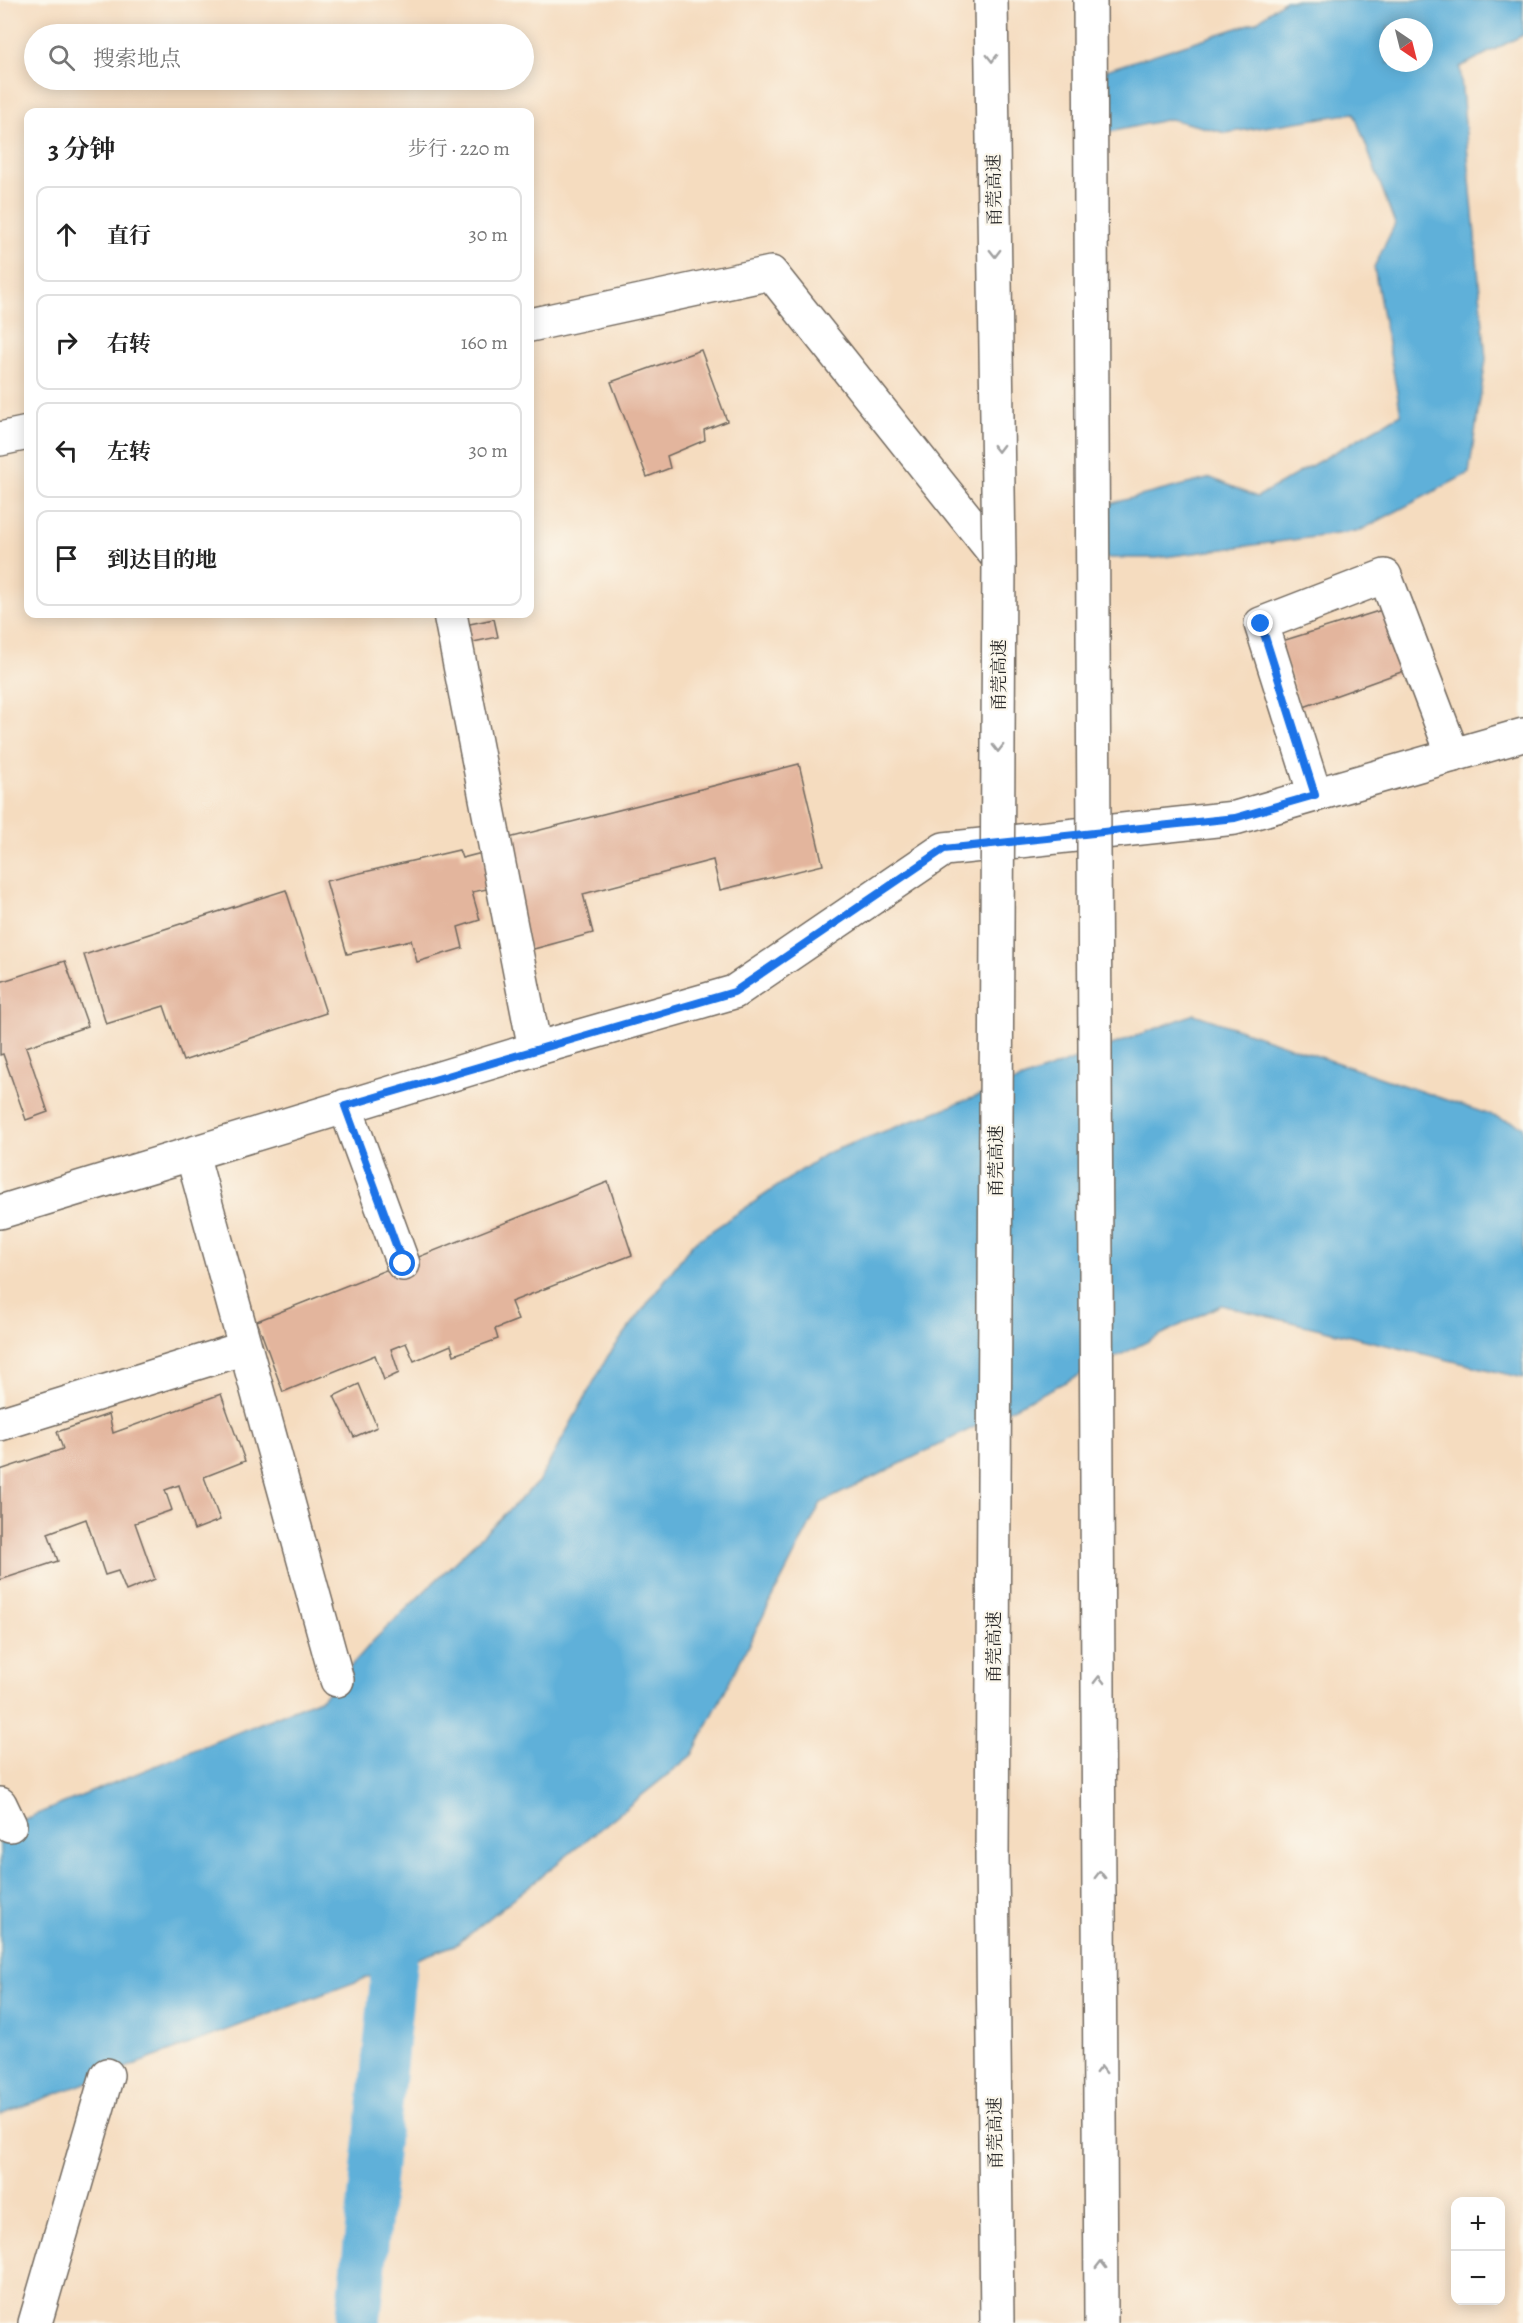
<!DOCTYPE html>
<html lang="zh">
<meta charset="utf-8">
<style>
body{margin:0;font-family:Alegreya,"Noto Serif SC",serif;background:#f6f6f6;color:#222}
.controls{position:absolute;right:18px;bottom:18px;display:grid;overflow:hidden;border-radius:12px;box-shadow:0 3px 15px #0003}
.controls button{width:54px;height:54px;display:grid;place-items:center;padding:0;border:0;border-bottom:2px solid #e0e0e0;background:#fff;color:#222;font:30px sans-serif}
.compass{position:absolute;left:1379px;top:18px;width:54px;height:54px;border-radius:50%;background:#fff;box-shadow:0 3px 15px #0003;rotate:145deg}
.stop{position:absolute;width:18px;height:18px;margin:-14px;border:4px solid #1a73e8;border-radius:50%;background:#fff}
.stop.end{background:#1a73e8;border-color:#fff;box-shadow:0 2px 6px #0008}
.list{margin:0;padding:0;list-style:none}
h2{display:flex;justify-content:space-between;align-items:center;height:78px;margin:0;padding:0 24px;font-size:26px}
h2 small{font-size:20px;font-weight:400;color:#767676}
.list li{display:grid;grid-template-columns:39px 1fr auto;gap:18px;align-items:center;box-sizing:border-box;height:96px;margin:0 12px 12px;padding:0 12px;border:2px solid #e0e0e0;border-radius:12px}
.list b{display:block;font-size:22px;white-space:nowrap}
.list em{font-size:20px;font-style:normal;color:#767676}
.icon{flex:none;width:33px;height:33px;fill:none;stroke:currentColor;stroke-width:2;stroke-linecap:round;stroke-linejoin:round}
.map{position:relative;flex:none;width:1523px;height:2323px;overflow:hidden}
.search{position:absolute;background:#fff;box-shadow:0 3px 15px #0003;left:24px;top:24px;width:510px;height:66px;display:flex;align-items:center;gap:15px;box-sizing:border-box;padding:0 21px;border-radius:33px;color:#767676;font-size:22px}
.panel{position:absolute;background:#fff;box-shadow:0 3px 15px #0003;left:24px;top:108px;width:510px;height:510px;border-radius:12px}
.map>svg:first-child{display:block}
.water{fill:#5eb0d9;stroke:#446e82;stroke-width:1.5;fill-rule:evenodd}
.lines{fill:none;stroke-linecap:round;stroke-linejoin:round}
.canal{stroke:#5eb0d9;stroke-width:45}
.building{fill:#e3b59d}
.minor-casing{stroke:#72695f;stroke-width:36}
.tertiary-casing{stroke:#72695f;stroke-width:36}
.minor{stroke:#fff;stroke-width:33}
.tertiary{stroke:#fff;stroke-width:33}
.motorway-bridge-casing{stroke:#72695f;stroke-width:36;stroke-linecap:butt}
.motorway-bridge{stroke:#fff;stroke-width:33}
.oneway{stroke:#a0a0a0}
.route{stroke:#1a73e8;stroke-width:8}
.labels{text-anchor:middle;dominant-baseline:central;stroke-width:4.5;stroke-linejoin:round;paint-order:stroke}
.street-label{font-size:18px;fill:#2b2b2b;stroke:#fbf7ec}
</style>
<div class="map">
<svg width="1523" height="2323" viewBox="0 0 1523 2323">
<rect width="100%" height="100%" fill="#fbf7ec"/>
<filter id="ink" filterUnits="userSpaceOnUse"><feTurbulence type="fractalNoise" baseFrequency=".0167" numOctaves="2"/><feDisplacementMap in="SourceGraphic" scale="12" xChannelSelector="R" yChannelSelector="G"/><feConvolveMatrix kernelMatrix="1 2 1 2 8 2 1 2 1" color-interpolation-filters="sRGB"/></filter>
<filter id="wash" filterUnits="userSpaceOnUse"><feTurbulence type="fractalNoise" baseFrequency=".008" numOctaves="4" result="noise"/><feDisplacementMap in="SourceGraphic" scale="24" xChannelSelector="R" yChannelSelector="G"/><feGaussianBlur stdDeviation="1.35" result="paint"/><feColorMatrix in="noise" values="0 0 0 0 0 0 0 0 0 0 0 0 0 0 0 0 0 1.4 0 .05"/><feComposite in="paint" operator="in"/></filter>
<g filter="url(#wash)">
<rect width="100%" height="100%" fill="#f5dcbf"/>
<path class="water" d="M1285,0H1523V35L1460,67L1486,359L1469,473L1359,531L1157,558H1093V508L1211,478L1257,497L1401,414L1374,267L1395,224L1354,113L1226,133L1170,119L1091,136L1103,71L1256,22ZM1388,27H1424V63H1388Z
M1194,1014L1523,1126V1378L1221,1305L821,1503L692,1755L457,1944L0,2115V1827L10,1825L322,1698L375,1639L539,1481L608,1356L692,1244L827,1153Z"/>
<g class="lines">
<path class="canal" d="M358,2323L400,1907"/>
</g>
<g id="blocks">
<path class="building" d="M701,350L727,421L704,430L705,440L667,456L670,468L647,477L611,382Z
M1382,610L1404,671L1301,708L1279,642Z
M494,619L498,637L463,644L460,626Z
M799,764L823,865L720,890L713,860L583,894L593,933L530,950L501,840Z
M459,850L462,858L482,853L492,888L472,892L480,920L458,927L463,948L417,962L411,940L347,954L326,881Z
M286,890L326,1013L183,1061L164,1006L106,1024L84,955Z
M65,961L88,1026L26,1047L48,1112L26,1120L3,1054L0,1055V982Z
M608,1182L632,1255L511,1302L518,1320L495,1329L498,1339L454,1355L451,1345L414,1361L406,1343L391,1349L399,1373L384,1380L375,1355L283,1392L257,1321Z
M359,1384L377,1427L354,1437L334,1396Z
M221,1394L245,1461L204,1477L220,1520L194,1530L179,1485L165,1490L172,1510L135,1523L155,1579L126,1591L118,1571L105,1575L86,1519L48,1533L58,1561L0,1580V1470L63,1449L57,1432L109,1414L113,1433Z"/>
</g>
</g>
<g filter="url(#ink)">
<use href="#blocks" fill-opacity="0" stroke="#72695f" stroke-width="1.5"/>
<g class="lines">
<defs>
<path id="minor" d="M530,325L771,273L999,559
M0,439L28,433
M450,614L535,1049
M1315,795L1261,624L1385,576L1453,755
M345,1106L403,1264
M192,1154L337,1680
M0,1424L245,1348
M0,1804L10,1825
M35,2323L107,2075"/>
<path id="tertiary" d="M0,1212L535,1049L734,992L944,849L1235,818L1523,735"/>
</defs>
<use href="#minor" class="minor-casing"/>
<use href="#tertiary" class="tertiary-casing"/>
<use href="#minor" class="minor"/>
<use href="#tertiary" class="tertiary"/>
<defs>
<path id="motorway-bridge" d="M991,0L999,559L992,1857L997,2323
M1090,0L1101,2323"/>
</defs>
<use href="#motorway-bridge" class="motorway-bridge-casing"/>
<use href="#motorway-bridge" class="motorway-bridge"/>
</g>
<defs><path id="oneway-chevron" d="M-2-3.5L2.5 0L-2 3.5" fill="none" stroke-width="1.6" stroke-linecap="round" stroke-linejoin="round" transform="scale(1.5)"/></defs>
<g class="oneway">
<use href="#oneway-chevron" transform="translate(992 58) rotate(89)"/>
<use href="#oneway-chevron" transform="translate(995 253) rotate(89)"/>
<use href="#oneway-chevron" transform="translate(998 448) rotate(89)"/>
<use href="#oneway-chevron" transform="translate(998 748) rotate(90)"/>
<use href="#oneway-chevron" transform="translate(1099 1680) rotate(-90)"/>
<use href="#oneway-chevron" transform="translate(1100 1875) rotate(-90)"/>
<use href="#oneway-chevron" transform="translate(1101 2070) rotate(-90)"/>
<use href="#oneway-chevron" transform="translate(1101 2265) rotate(-90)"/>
</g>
</g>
<g class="lines" filter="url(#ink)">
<path class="route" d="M403,1264L345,1106L734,992L944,849L1235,818L1315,795L1261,624"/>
</g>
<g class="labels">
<g class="street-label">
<text transform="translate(994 190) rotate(-91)">甬莞高速</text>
<text transform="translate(999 675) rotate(-90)">甬莞高速</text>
<text transform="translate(996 1161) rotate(-90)">甬莞高速</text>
<text transform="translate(994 1647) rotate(-90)">甬莞高速</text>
<text transform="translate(995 2133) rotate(-91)">甬莞高速</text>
</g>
</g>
</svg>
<div class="controls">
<button>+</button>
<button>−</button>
</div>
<svg class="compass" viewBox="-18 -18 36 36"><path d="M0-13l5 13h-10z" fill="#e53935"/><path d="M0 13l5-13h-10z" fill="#767676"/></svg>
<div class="stop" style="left:403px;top:1264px"></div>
<div class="stop end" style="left:1261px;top:624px"></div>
<div class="search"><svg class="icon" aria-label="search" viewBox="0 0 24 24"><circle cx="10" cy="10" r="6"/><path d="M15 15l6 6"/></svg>搜索地点</div>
<section class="panel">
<h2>3 分钟<small>步行 · 220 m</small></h2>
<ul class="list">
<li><svg class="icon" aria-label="ahead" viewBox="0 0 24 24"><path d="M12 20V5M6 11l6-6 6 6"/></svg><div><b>直行</b></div><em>30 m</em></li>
<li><svg class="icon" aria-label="right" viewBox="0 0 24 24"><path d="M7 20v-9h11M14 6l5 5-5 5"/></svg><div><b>右转</b></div><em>160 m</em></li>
<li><svg class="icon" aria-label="left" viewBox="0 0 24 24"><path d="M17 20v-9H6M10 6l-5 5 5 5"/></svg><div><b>左转</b></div><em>30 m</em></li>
<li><svg class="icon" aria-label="arrive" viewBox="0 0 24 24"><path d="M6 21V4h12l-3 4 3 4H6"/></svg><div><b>到达目的地</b></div></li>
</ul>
</section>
</div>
